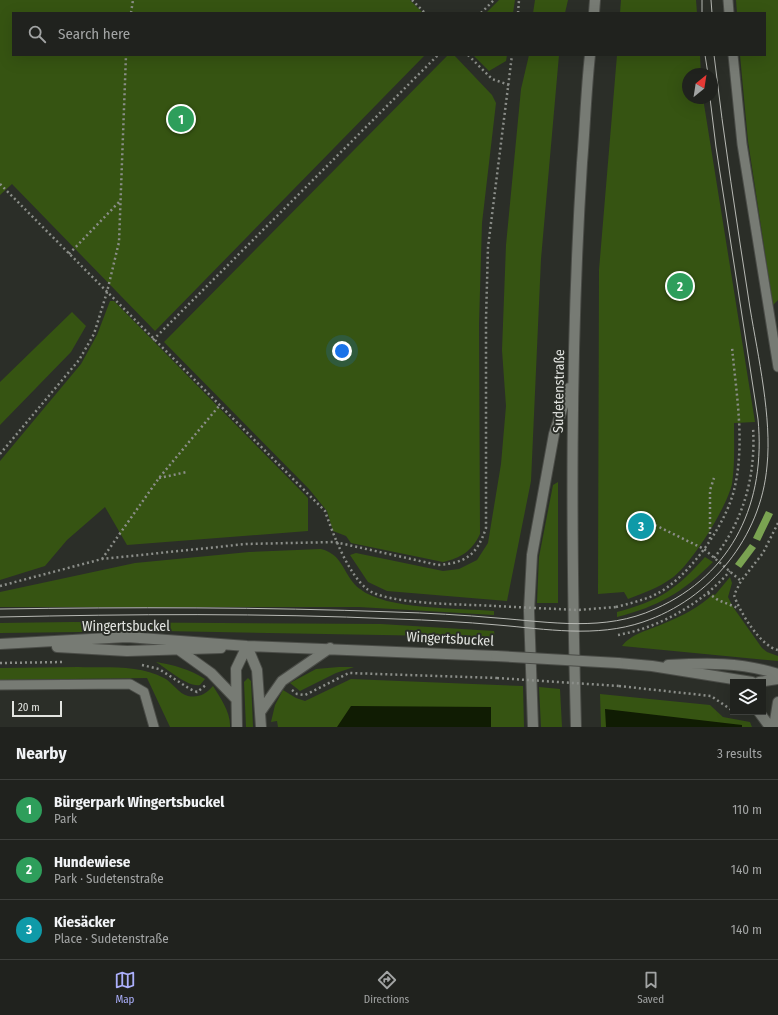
<!DOCTYPE html>
<meta charset="utf-8">
<style>
body{margin:0;font-family:"Fira Sans Condensed",sans-serif;background:#282a27;color:#f1f3f6}
.controls{position:absolute;right:12px;bottom:12px;display:grid;overflow:hidden;border-radius:0px;box-shadow:0 4px 16px #0002}
.controls button{width:36px;height:36px;display:grid;place-items:center;padding:0;border:0;border-bottom:1px solid #3d3f3c;background:#20221e;color:#f1f3f6;font:20px sans-serif}
.compass{position:absolute;left:682px;top:68px;width:36px;height:36px;border-radius:50%;background:#20221e;box-shadow:0 4px 16px #0002;rotate:30deg}
.scale{position:absolute;left:12px;bottom:10px;width:50px;box-sizing:border-box;padding-left:4px;border:2px solid #e2e4e0;border-top:0;font-size:11px;line-height:14px;white-space:nowrap;color:#e2e4e0;-webkit-text-stroke:3px #2b2e28;paint-order:stroke}
.you{position:absolute;left:342px;top:351px;width:14px;height:14px;margin:-10px;border:3px solid #fff;border-radius:50%;background:#1a73e8;box-shadow:0 0 0 6px #1a73e833}
.badge{display:grid;place-items:center;width:26px;height:26px;border-radius:50%;background:#abaffb;color:#fff;font-size:13px;font-weight:700}
.pin{position:absolute;translate:-50% -50%;border:2px solid #fff;box-shadow:0 1px 4px #0006}
.list{margin:0;padding:0;list-style:none}
h2{display:flex;justify-content:space-between;align-items:center;height:52px;margin:0;padding:0 16px;font-size:17px}
h2 small{font-size:13px;font-weight:400;color:#a2a4a4}
.list li{display:grid;grid-template-columns:26px 1fr auto;gap:12px;align-items:center;box-sizing:border-box;height:60px;padding:0 16px;border-top:1px solid #3d3f3c}
.list b{display:block;font-size:15px;white-space:nowrap}
.list p{margin:0;font-size:13px;white-space:nowrap;color:#a2a4a4}
.list em{font-size:13px;font-style:normal;color:#a2a4a4}
.icon{flex:none;width:22px;height:22px;fill:none;stroke:currentColor;stroke-width:2;stroke-linecap:round;stroke-linejoin:round}
.map{position:relative;flex:none;width:778px;height:727px;overflow:hidden}
.search{position:absolute;background:#20221e;box-shadow:0 4px 16px #0002;left:12px;right:12px;top:12px;height:44px;display:flex;align-items:center;gap:10px;box-sizing:border-box;padding:0 14px;border-radius:0px;color:#a2a4a4;font-size:15px}
.sheet{height:232px;background:#20221e}
nav{display:flex;justify-content:space-around;align-items:center;box-sizing:border-box;height:56px;border-top:1px solid #3d3f3c;background:#20221e;font-size:11px;color:#a2a4a4}
nav a{display:grid;justify-items:center;gap:2px}
nav .on{color:#abaffb}
.map>svg:first-child{display:block}
.green{fill:#365412}
.water{fill:#101c03}
.building{fill:#7aa351}
.lines{fill:none;stroke-linecap:round;stroke-linejoin:round}
.lane-casing{stroke:#4a4c47;stroke-width:11}
.secondary-casing{stroke:#4a4c47;stroke-width:12}
.path{stroke:#8b8e89;stroke-width:2.5;stroke-dasharray:2 3;stroke-linecap:butt}
.lane{stroke:#777b74;stroke-width:9}
.secondary{stroke:#777b74;stroke-width:10}
.tram{stroke:#b7b9b4;stroke-width:1}
.secondary-bridge-casing{stroke:#4a4c47;stroke-width:12;stroke-linecap:butt}
.path-bridge{stroke:#8b8e89;stroke-width:2.5;stroke-dasharray:2 3;stroke-linecap:butt}
.secondary-bridge{stroke:#777b74;stroke-width:10}
.labels{text-anchor:middle;dominant-baseline:central;stroke-width:4;stroke-linejoin:round;paint-order:stroke}
.street-label{font-size:14px;fill:#e2e4e0;stroke:#2b2e28}
</style>
<div class="map">
<svg width="778" height="727" viewBox="0 0 778 727">
<rect width="100%" height="100%" fill="#2b2e28"/>
<path class="green" d="M0,0H410L423,13H13V55H425L155,331L12,184L0,195Z
M499,0H515L513,13H486Z
M535,0H568L565,13H533Z
M621,0H696L697,13H620Z
M736,0H778V300L773,305L748,141L740,55H765V13H737Z
M448,55H454L492,95L496,103L482,223L479,324L480,534C472,551 461,558 443,562L351,543L346,536L333,531L327,511L309,489L164,342Z
M473,55H507L506,61L489,71Z
M529,55H559L541,259L531,481L507,601L387,591L368,582L350,555L356,553L443,571L459,569L477,560L488,543L501,464L506,406L502,350L506,245L521,89Z
M617,55H700L701,74H688V98H703L755,422L734,423C734,443 735,464 732,484C727,507 691,565 672,578C658,588 644,593 628,599L624,592L598,594L599,270Z
M110,301H114L308,498V531L127,545L105,507L67,540L45,566L0,580V461L81,364L97,335Z
M72,312L86,326L71,352L0,425V382Z
M558,482V603H537L539,557L553,485Z
M321,549C345,555 343,577 360,589C386,610 459,608 494,611V615L359,607H0V592L135,563L249,552Z
M705,557L713,562C682,593 659,606 617,617V612C659,601 677,589 705,557Z
M730,577L732,583L728,597L733,607L762,648L767,652L778,656V661L622,646C632,633 650,630 665,623C682,616 700,607 713,594L715,595Z
M73,622L381,624L494,631L495,637L162,631L0,633V623Z
M156,662C174,665 189,669 205,679L200,685C189,688 166,668 156,662Z
M78,667C105,668 139,664 164,678C172,682 179,694 188,696C199,698 206,694 213,686C220,697 231,713 230,727H170L147,678L0,680V668Z
M339,667H354L336,673L300,691L290,683L316,669Z
M248,678L251,681L253,727H246L244,682Z
M351,679L523,686L524,727H278L277,721L271,722L275,705L283,690L296,698L305,701Z
M539,687L560,689L562,727H541Z
M600,694L710,705L723,717L750,722L752,727H601Z"/>
<path class="water" d="M351,706L491,707V727H337Z
M605,709L742,725V727H606Z"/>
<path class="building" d="M766,511L773,514L760,541L753,538Z
M636,513H646L647,539H636Z
M750,544L756,548L741,568L735,564Z"/>
<g class="lines">
<defs>
<path id="lane" d="M728,0L729,13
M733,55L742,144L778,367
M0,685L130,684L144,692L154,727"/>
<path id="secondary" d="M594,13L595,0
M0,644L127,637L247,646L496,656
M247,646L257,670L261,727
M57,647L127,651L221,648
M179,650L211,673L236,699
M618,663L652,666L752,682
M668,665C708,663 740,662 778,674
M759,682L778,679
M261,711L282,681L330,648
M759,712L770,727
M237,727L236,669L247,646
M533,727L529,611L532,555L554,434L569,388
M576,727C571,539 570,351 582,163C585,127 586,91 590,55
M774,727L778,702"/>
</defs>
<use href="#lane" class="lane-casing"/>
<use href="#secondary" class="secondary-casing"/>
<path class="path" d="M412,0L425,13
M131,13L133,0
M481,13L494,0
M518,13L519,0
M468,55L492,79L509,85
M0,184L325,511C333,534 348,574 367,589C386,605 466,604 494,606
M69,254L120,201
M153,340L438,55
M0,454L79,360L94,334L107,292L119,242L126,55
M159,478L187,472
M778,523L763,553L741,581L734,595C739,611 761,647 778,650
M655,525L704,549L741,581
M710,539V490L714,478
M714,558C744,520 756,475 753,427
M102,559L159,478L219,406
M0,586L102,559L246,544L335,542L438,565C466,563 477,555 486,528V319L488,247L512,55
M708,593L718,600L738,608
M616,607C635,602 654,598 669,586C697,565 728,520 735,486C745,441 736,392 732,347
M618,635C661,627 701,604 730,571
M0,663L65,662
M142,665L159,669L190,689L197,692L206,685
M619,686L711,696L733,711
M292,690L297,694L305,695L349,673L497,678
M739,712H741"/>
<use href="#lane" class="lane"/>
<use href="#secondary" class="secondary"/>
<path class="tram" d="M702,0V13
M711,0L712,13
M705,55L708,74
M0,609C131,607 263,607 394,612C428,613 463,615 497,618C550,622 605,632 655,609C734,574 766,501 758,419L716,147L710,98
M0,617C132,614 264,613 396,619C430,620 464,622 498,625C546,629 596,638 643,622C711,599 761,537 767,466C772,418 758,356 750,308C737,224 724,140 714,55"/>
<defs>
<path id="secondary-bridge" d="M496,656L618,663"/>
</defs>
<use href="#secondary-bridge" class="secondary-bridge-casing"/>
<path class="path-bridge" d="M494,606L578,610L616,607
M497,678L619,686"/>
<use href="#secondary-bridge" class="secondary-bridge"/>
</g>
<g class="labels">
<g class="street-label">
<text transform="translate(559 391) rotate(-89)">Sudetenstraße</text>
<text x="126" y="626">Wingertsbuckel</text>
<text transform="translate(450 639) rotate(3)">Wingertsbuckel</text>
</g>
</g>
</svg>
<div class="controls">
<button><svg class="icon" aria-label="layers" viewBox="0 0 24 24"><path d="M12 4l9 5-9 5-9-5zM3 14l9 5 9-5"/></svg></button>
</div>
<svg class="compass" viewBox="-18 -18 36 36"><path d="M0-13l5 13h-10z" fill="#e53935"/><path d="M0 13l5-13h-10z" fill="#a2a4a4"/></svg>
<div class="scale">20 m</div>
<div class="you"></div>
<div class="pin badge" style="left:181px;top:119px;background:#2e9e5b">1</div>
<div class="pin badge" style="left:680px;top:286px;background:#2e9e5b">2</div>
<div class="pin badge" style="left:641px;top:526px;background:#0f9aa8">3</div>
<div class="search"><svg class="icon" aria-label="search" viewBox="0 0 24 24"><circle cx="10" cy="10" r="6"/><path d="M15 15l6 6"/></svg>Search here</div>
</div>
<section class="sheet">
<h2>Nearby<small>3 results</small></h2>
<ul class="list">
<li><span class="badge" style="background:#2e9e5b">1</span><div><b>Bürgerpark Wingertsbuckel</b><p>Park</p></div><em>110 m</em></li>
<li><span class="badge" style="background:#2e9e5b">2</span><div><b>Hundewiese</b><p>Park · Sudetenstraße</p></div><em>140 m</em></li>
<li><span class="badge" style="background:#0f9aa8">3</span><div><b>Kiesäcker</b><p>Place · Sudetenstraße</p></div><em>140 m</em></li>
</ul>
</section>
<nav>
<a class="on"><svg class="icon" aria-label="map" viewBox="0 0 24 24"><path d="M3 6l6-2 6 2 6-2v14l-6 2-6-2-6 2zM9 4v14M15 6v14"/></svg>Map</a>
<a><svg class="icon" aria-label="directions" viewBox="0 0 24 24"><path d="M12 3l9 9-9 9-9-9zM9 14v-3h6M13 9l2 2-2 2"/></svg>Directions</a>
<a><svg class="icon" aria-label="saved" viewBox="0 0 24 24"><path d="M7 4h10v16l-5-4-5 4z"/></svg>Saved</a>
</nav>
